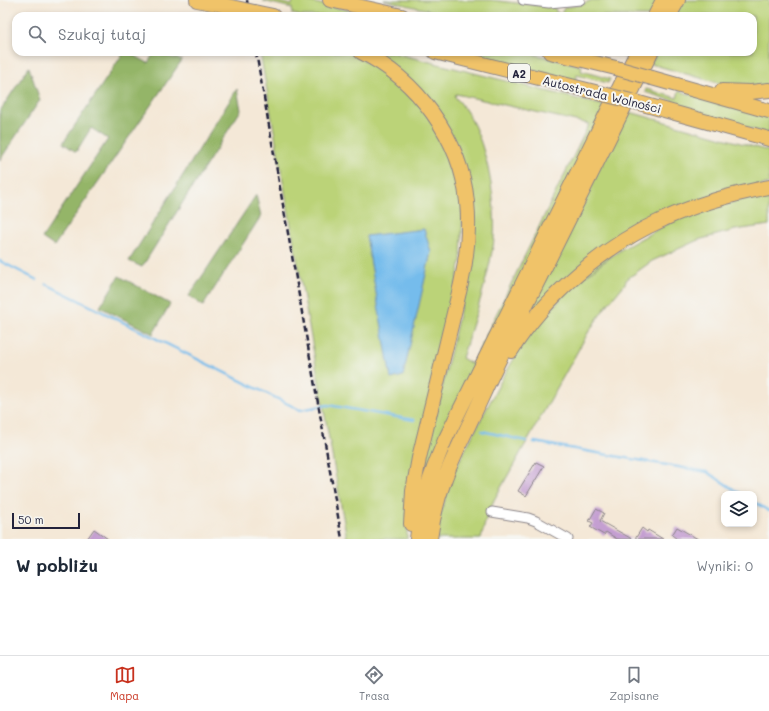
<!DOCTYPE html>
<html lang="pl">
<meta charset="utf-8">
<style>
body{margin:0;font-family:Mali,sans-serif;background:#f2f2f3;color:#1f2937}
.controls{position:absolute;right:12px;bottom:12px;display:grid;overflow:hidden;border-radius:8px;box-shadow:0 2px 6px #0003}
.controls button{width:36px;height:36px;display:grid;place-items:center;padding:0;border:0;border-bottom:1px solid #e0e1e3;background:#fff;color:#1f2937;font:20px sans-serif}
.scale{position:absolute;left:12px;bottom:10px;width:68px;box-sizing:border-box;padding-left:4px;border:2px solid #22223b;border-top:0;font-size:11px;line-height:14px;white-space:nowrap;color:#22223b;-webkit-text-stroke:3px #f6f6f2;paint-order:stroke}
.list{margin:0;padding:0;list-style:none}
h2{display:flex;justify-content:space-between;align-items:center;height:52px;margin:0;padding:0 16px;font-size:17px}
h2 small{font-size:13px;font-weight:400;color:#747a83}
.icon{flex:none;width:22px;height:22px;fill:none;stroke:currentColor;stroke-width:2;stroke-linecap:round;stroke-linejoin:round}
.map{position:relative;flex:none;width:769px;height:539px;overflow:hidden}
.search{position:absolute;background:#fff;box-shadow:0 2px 6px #0003;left:12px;right:12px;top:12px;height:44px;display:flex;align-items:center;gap:10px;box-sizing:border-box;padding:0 14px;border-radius:12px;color:#747a83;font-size:15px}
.sheet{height:116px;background:#fff}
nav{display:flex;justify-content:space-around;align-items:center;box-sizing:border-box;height:56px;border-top:1px solid #e0e1e3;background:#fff;font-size:11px;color:#747a83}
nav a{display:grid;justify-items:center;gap:2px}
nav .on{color:#c8321e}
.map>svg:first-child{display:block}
.green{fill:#bbd378;stroke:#6e7a5a;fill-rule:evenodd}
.forest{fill:#94b568;stroke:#5b6c52}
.water{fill:#75bcec;stroke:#4c6f94}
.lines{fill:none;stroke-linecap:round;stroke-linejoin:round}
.stream{stroke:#75bcec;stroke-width:2.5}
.building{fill:#c49fd1}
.minor-casing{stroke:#8b8589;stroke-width:11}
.highway-casing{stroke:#8b8589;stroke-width:16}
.minor{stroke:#fff;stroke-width:9}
.highway{stroke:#f0c369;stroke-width:14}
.rail{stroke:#22223b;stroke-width:2.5;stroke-dasharray:6 3;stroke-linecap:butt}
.highway-bridge-casing{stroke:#8b8589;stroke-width:16;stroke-linecap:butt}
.highway-bridge{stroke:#f0c369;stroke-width:14}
.labels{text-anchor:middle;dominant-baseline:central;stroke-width:4;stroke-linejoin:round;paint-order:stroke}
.shield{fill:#f6f6f2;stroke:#626272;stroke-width:1}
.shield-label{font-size:11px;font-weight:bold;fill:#22223b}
.street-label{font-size:12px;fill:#22223b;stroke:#f6f6f2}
</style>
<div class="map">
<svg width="769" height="539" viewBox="0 0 769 539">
<rect width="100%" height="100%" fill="#f6f6f2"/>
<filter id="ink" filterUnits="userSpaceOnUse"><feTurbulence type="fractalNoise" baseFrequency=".025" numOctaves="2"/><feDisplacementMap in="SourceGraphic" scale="8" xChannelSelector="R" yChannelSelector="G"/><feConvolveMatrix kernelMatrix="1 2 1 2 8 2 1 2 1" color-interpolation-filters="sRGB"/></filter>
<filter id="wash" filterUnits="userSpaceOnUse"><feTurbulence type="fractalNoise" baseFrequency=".012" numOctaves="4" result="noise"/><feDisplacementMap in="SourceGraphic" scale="16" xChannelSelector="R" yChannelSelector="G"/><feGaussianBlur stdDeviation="0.9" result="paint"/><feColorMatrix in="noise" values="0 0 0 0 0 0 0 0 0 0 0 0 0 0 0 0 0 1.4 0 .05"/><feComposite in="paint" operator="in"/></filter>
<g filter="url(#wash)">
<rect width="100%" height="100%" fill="#f4e8d7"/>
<path class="green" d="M263,0H272L292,5L293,0H301L375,16H301L292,14V8L263,1Z
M384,0H490L552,7L555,8L556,12L561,14L564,8L565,7L580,5L592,0H658L650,16H454Z
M682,0H769V87L725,85L651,64L657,52H753V16H674Z
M260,52H348L356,55L392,78L425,111L441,136L454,164L463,204L461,261L407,514V539H347Z
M372,52H390L606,106L416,502L472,258L458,146ZM456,94L589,124L472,364L462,358C472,326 483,294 490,262C491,254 494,246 494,238C497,197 485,126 455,97Z
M459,52H525L582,66L581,71L610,79L608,83L577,75L575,81Z
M603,52H632L629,58Z
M646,89L677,98L679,91L769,117V134L672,107L674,101L645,92Z
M626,111L769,151V183L653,219L519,333Z
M769,192V225L735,230L698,240L652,261L627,279L624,285L604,309L589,331L494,500L486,519L481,539H437L438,523L453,473L503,377L523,344L540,322L566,293L590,272L622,249L680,217Z"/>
<path class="forest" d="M124,52H128L148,63L154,53L182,60L54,246L42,238L108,139L91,128L76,152L63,143Z
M29,67L40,100L0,160V111Z
M237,89L241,110L142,267L129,261Z
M256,195L261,216L203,306L189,296Z
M119,276L170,304L153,334L100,307Z"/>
<path class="water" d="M424,229L431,252L403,376L391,379L366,236Z"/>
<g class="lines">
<path class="stream" d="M0,261L37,280
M46,284L300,410L328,405L414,420
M482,431L526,441
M534,442L707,472L741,494
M754,502L769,511"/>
</g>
<g id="blocks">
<path class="building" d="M536,462L544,466L526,496L518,491Z
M596,509L604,513L600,521L632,539H617L606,532L604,535L590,527L593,523L589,521Z
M677,527L698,539H677L672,535Z
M642,528L647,532L648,530L663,539H635Z
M94,529L108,539H87Z"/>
</g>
</g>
<g filter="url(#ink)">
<use href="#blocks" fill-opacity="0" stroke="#8b8589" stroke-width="1"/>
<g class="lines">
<defs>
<path id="minor" d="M523,0L549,3L580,0
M492,512L528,518L536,521L568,539"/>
<path id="highway" d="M197,0L218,4
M330,0L402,16
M254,12L273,16
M655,16L663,0
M669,16L678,0
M361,52C417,79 461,139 467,202C470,230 467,257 461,284L419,458L413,491L411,524
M435,52L603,94
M550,52L616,68
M652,78L769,111
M722,91L751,92L769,90
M639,103L769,139
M511,351C545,296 605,245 664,219C698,203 733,194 769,187
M417,539C420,504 431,473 445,440L637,52
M430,539C436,490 453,458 474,414C487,386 500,357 514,329C560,237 606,145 651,52"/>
</defs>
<use href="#minor" class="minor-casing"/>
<use href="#highway" class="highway-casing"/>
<use href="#minor" class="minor"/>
<use href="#highway" class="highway"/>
<path class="rail" d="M247,0L249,16
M256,52L342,539"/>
<defs>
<path id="highway-bridge" d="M218,4L254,12
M616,68L652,78
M603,94L639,103"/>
</defs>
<use href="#highway-bridge" class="highway-bridge-casing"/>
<use href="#highway-bridge" class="highway-bridge"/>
</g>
</g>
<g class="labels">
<rect class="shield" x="508" y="64" width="22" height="18" rx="3"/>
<g class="shield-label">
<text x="519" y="73">A2</text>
</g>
<g class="street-label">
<text transform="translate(602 94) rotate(14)">Autostrada Wolności</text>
</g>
</g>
</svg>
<div class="controls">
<button><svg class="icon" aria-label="layers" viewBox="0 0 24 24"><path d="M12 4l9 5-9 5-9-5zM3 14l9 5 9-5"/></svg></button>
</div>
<div class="scale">50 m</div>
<div class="search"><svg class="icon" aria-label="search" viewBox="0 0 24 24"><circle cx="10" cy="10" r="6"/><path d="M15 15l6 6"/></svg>Szukaj tutaj</div>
</div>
<section class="sheet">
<h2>W pobliżu<small>Wyniki: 0</small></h2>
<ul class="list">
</ul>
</section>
<nav>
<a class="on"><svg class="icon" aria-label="map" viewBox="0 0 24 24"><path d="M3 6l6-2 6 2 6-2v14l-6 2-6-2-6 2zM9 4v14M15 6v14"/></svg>Mapa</a>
<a><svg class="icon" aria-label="directions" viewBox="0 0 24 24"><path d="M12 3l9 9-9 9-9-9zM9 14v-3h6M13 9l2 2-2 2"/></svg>Trasa</a>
<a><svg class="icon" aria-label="saved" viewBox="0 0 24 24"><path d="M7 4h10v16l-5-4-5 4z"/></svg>Zapisane</a>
</nav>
